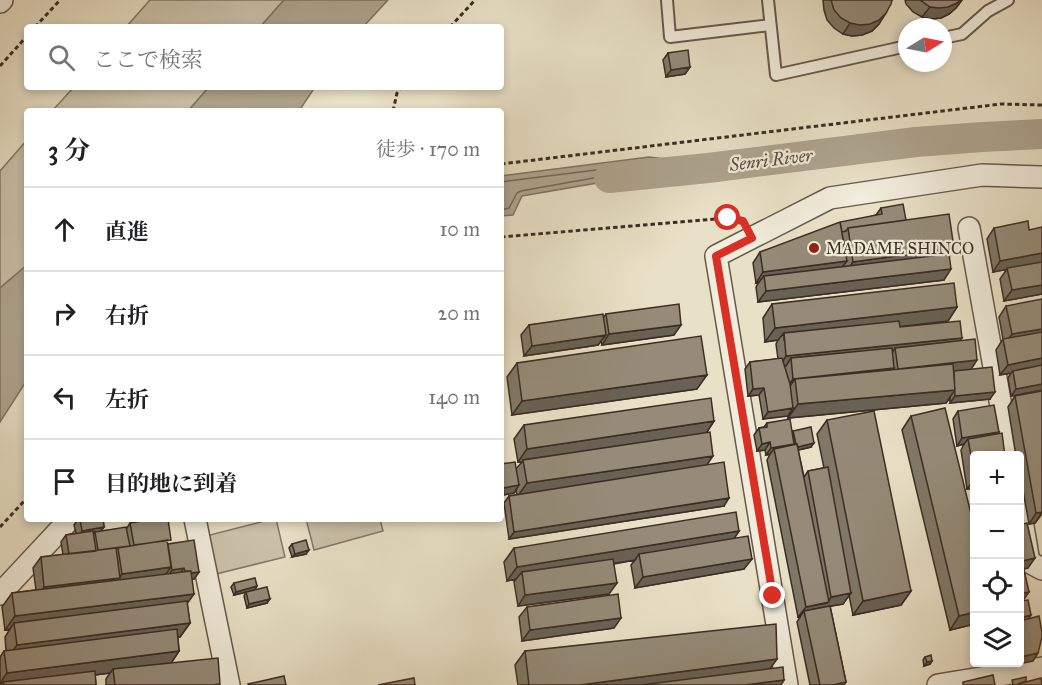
<!DOCTYPE html>
<html lang="ja">
<meta charset="utf-8">
<style>
body{margin:0;font-family:"IM FELL Great Primer","Noto Serif JP",serif;background:#f2f2f2;color:#202124}
.controls{position:absolute;right:18px;bottom:18px;display:grid;overflow:hidden;border-radius:6px;box-shadow:0 3px 9px #0003}
.controls button{width:54px;height:54px;display:grid;place-items:center;padding:0;border:0;border-bottom:2px solid #e0e0e0;background:#fff;color:#202124;font:30px sans-serif}
.compass{position:absolute;left:898px;top:18px;width:54px;height:54px;border-radius:50%;background:#fff;box-shadow:0 3px 9px #0003;rotate:80deg}
.stop{position:absolute;width:18px;height:18px;margin:-14px;border:4px solid #d93025;border-radius:50%;background:#fff}
.stop.end{background:#d93025;border-color:#fff;box-shadow:0 2px 6px #0008}
.list{margin:0;padding:0;list-style:none}
h2{display:flex;justify-content:space-between;align-items:center;height:78px;margin:0;padding:0 24px;font-size:26px}
h2 small{font-size:20px;font-weight:400;color:#757577}
.list li{display:grid;grid-template-columns:39px 1fr auto;gap:18px;align-items:center;box-sizing:border-box;height:84px;padding:0 24px;border-top:2px solid #e0e0e0}
.list b{display:block;font-size:22px;white-space:nowrap}
.list em{font-size:20px;font-style:normal;color:#757577}
.icon{flex:none;width:33px;height:33px;fill:none;stroke:currentColor;stroke-width:2;stroke-linecap:round;stroke-linejoin:round}
.map{position:relative;flex:none;width:1042px;height:685px;overflow:hidden}
.search{position:absolute;background:#fff;box-shadow:0 3px 9px #0003;left:24px;top:24px;width:480px;height:66px;display:flex;align-items:center;gap:15px;box-sizing:border-box;padding:0 21px;border-radius:6px;color:#757577;font-size:22px}
.panel{position:absolute;background:#fff;box-shadow:0 3px 9px #0003;left:24px;top:108px;width:480px;height:414px;border-radius:6px}
.map>svg:first-child{display:block}
.green{fill:#cbc2ab;stroke:#837866;stroke-width:1.5}
.water{fill:#aea48f;stroke:#807463;stroke-width:1.5}
.lines{fill:none;stroke-linecap:round;stroke-linejoin:round}
.shore{stroke:#746858;stroke-width:1.5}
.river{stroke:#aea48f;stroke-width:30}
.service-casing{stroke:#665a4b;stroke-width:14}
.minor-casing{stroke:#665a4b;stroke-width:24}
.path{stroke:#3b2d22;stroke-width:3;stroke-dasharray:4.5 3;stroke-linecap:butt}
.service{stroke:#f1ecdb;stroke-width:10}
.minor{stroke:#f1ecdb;stroke-width:21}
.wall{fill:#807867;stroke:#3b2d22;stroke-width:1.5}
.shaded-wall{fill:#686154;stroke:#3b2d22;stroke-width:1.5}
.building{fill:#958b78;stroke:#3b2d22;stroke-width:1.5}
.route{stroke:#d93025;stroke-width:8}
.poi-dot{fill:#8f2418;stroke:#f1ecdb;stroke-width:2}
.labels{text-anchor:middle;dominant-baseline:central;stroke-width:4.5;stroke-linejoin:round;paint-order:stroke}
.poi-label{font-size:16px;fill:#3b2d22;stroke:#f1ecdb;text-anchor:start}
.water-label{font-size:18px;font-style:italic;fill:#584b3d;stroke:#f1ecdb}
</style>
<div class="map">
<svg width="1042" height="685" viewBox="0 0 1042 685">
<rect width="100%" height="100%" fill="#e9e1c7"/>
<filter id="stains"><feTurbulence type="fractalNoise" baseFrequency=".00333" numOctaves="4"/><feColorMatrix values="0 0 0 0 .2 0 0 0 0 .09 0 0 0 0 .02 0 0 0 .5 -.17"/></filter>
<radialGradient id="worn" r=".72"><stop offset=".6" stop-color="#630" stop-opacity="0"/><stop offset="1" stop-color="#630" stop-opacity=".3"/></radialGradient>
<path class="green" d="M150,0H284L260,27H126Z
M74,87H209L188,111H52Z
M27,140V265L0,288V171Z
M273,519H276L285,557L216,574L206,536Z
M306,519H380L383,531L314,550Z"/>
<path class="water" d="M284,0H388L363,27H260Z
M209,87H315L299,111H188Z
M649,157L708,164L522,196L513,215L501,216V176Z
M27,265V380L0,422V288Z"/>
<g class="lines">
<path class="shore" d="M501,182L620,167L623,170L621,173L521,191L517,193L509,208L501,210"/>
<path class="river" d="M609,178L708,168L916,142L982,137L1042,134"/>
<defs>
<path id="service" d="M667,0L670,37L770,25
M768,0L776,75L907,46
M943,38L962,34L988,11L1008,0"/>
<path id="minor" d="M0,2L2,0
M969,228L1010,456
M1020,509L1029,562L1042,569
M195,519L229,685
M0,594L70,519
M787,685L716,256L830,198L982,175L1042,177
M938,685L1042,668"/>
</defs>
<use href="#service" class="service-casing"/>
<use href="#minor" class="minor-casing"/>
<path class="path" d="M35,27L60,0
M450,27L475,0
M0,66L27,36
M393,111L397,93L401,87
M501,164L1001,104L1042,105
M501,237L728,218L744,222
M0,527L27,498"/>
<use href="#service" class="service"/>
<use href="#minor" class="minor"/>
</g>
<path class="wall" d="M823,0H892L879,24L872,31L862,35L852,36L843,34L834,28L827,20L824,10Z
M905,0H962L956,8L949,14L941,18L931,19L922,17L913,12L906,4Z
M668,53L690,67L685,74L666,77L663,60Z
M881,208L906,220L954,248L950,254L944,280L758,302L756,287L759,282L756,283L753,263L760,252L876,215Z
M994,228L1042,294L1004,301L1000,279L1007,269L993,272L987,239Z
M772,304L957,307L948,321L900,327L959,341L971,369L990,399L950,403V398L946,403L788,418V415L763,419L759,395L748,396L745,369L750,362L778,359L776,344L778,340L765,342L763,318Z
M1006,306L1042,390L1011,396L1008,378L1011,373L1000,375L996,350L1003,339L999,317Z
M606,314L674,335L602,345L601,341L598,345L524,356L521,335L529,325L603,318Z
M517,363L697,389L512,415L507,377Z
M1042,391V514L1035,523L1029,524L1020,474V456H1016L1008,407L1015,396Z
M958,411L999,432L975,488L967,489L961,450L964,444L957,446L953,419Z
M911,416L975,530V624L950,630L902,430Z
M827,420L911,591L901,605L853,615L849,595L843,604L830,606L846,682L844,685H810L797,622L800,617H798L767,460L770,454L766,455L765,450L757,451L754,435L759,428L764,427L767,423L792,433L793,431L811,447L798,450L804,477L808,471L824,468L817,434Z
M714,421L706,433L707,465L724,506L509,539L504,503L509,496L517,495L516,490L514,493L503,495L501,497V464L516,469L522,462H518L514,439L524,425Z
M975,497V510L972,500Z
M78,519H103L104,527L101,531L127,528L130,523L168,544L199,572L194,579H192L187,603L190,623L180,637H178L179,651L171,663L220,685H106V679L110,673L95,675L96,685H0V657L4,651H6L5,637L10,629L5,630L2,607L12,593L36,590L33,568L41,557L63,555L61,542L66,535L76,533L74,525Z
M739,531L734,538L744,569L635,588L631,565L635,560L614,564L609,594L518,606L514,582L516,579L507,581L504,562L514,548Z
M292,544L306,554L292,557L289,548Z
M234,583L255,590L267,603L247,608L244,596L246,592L234,595L231,587Z
M527,607L614,628L522,641L519,617Z
M525,651L770,669L781,685H518L515,665Z
M925,657L932,661L930,664L924,666L923,660Z"/>
<path class="shaded-wall" d="M962,0L956,8L949,14L941,18L931,19L922,17L930,7Z
M886,13L879,24L872,31L862,35L852,36L843,34L850,23Z
M690,67L685,74L666,77L671,70Z
M954,248L946,259L845,273L853,262Z
M1042,253V263L993,272L1000,261Z
M847,261L839,271L764,276L759,282L756,283L763,272Z
M951,269L944,280L758,302L766,291Z
M1042,285V294L1004,301L1012,290Z
M957,307L948,321L784,340V333L778,340L765,342L775,328Z
M681,325L674,335L602,345L609,334Z
M1042,329V338L1004,345L1012,334Z
M606,335L598,345L524,356L532,346Z
M962,338L954,348H895L891,355L791,358L786,366L779,367L786,356Z
M1042,358V368L1013,371L1011,373L1000,375L1008,365Z
M977,360L970,371L953,373L898,369Z
M894,368L887,378L795,379L788,389H786L793,379Z
M707,375L697,389L512,415L522,401Z
M1042,384V390L1011,396L1016,389Z
M764,388L759,395L748,396L753,389Z
M955,390L946,403L788,418L798,404Z
M995,392L990,399L950,403L955,396Z
M793,408L788,416L763,419L768,412Z
M714,421L705,435L523,460L522,462H518L527,449Z
M999,432L994,439H968L964,444L957,446L962,438Z
M770,442L765,450L757,451L762,444Z
M814,443L811,447L794,451L797,447Z
M794,444L789,451L774,449L770,454L766,455L771,448Z
M713,456L704,469L517,497L527,483Z
M975,478V488L967,489Z
M519,485L514,493L503,495L501,497V491L503,488Z
M729,498L724,506L509,539L514,532Z
M1042,512L1035,523L1029,524L1036,513Z
M104,527L99,534L95,532L93,535L77,538L82,531Z
M739,531L730,545L639,554L635,560L523,578L522,572L516,579L507,581L517,567Z
M309,550L306,554L292,557L295,554Z
M1035,558L1028,568L1020,570L1022,561Z
M752,559L744,569L635,588L643,577Z
M171,567L164,577L37,598L44,587L119,578L122,574Z
M184,568L179,575L167,577L172,570Z
M199,572L194,579L180,581L185,574Z
M617,583L609,594L518,606L525,595Z
M257,586L255,590L234,595L236,592Z
M911,591L901,605L853,615L863,601Z
M1029,592L1022,602L1020,603V594Z
M851,593L843,604L804,611L800,617H798L806,607L827,603L831,597Z
M194,594L184,608L14,623L10,629L5,630L15,616Z
M270,599L267,603L247,608L249,604Z
M975,612V624L950,630L959,616Z
M1031,615L1026,623L1020,624V618Z
M621,618L614,628L522,641L530,630Z
M190,623L180,637L7,659L17,645Z
M179,651L170,665L113,669L110,673L14,685L3,682L0,685V683L7,673Z
M1038,653L1033,661L1009,666L1011,663H1020V657Z
M777,659L767,673L674,685H580Z
M932,661L930,664L924,666L927,662Z
M784,680L781,685H745Z"/>
<path class="building" d="M831,0H892L891,4L886,13L879,20L870,24L860,25L850,23L841,18L834,10Z
M920,0H961L957,3L948,7L939,8L930,7Z
M688,50L690,67L671,70L668,53Z
M903,204L906,220L848,228L846,231L842,232L840,222L882,214L881,208Z
M949,214L954,248L853,262L848,228Z
M1028,221L1029,230L1042,227V253L1000,261L994,228Z
M840,222L847,261L763,272L760,252Z
M949,254L951,269L766,291L764,276Z
M1042,262V285L1012,290L1007,268Z
M954,283L957,307L775,328L772,304Z
M1042,299V329L1012,334L1006,306Z
M679,304L681,325L609,334L606,314Z
M603,314L606,335L532,346L529,325Z
M899,321L900,327L960,321L962,338L786,356L784,333Z
M1042,332V358L1008,365L1003,339Z
M701,336L707,375L522,401L517,363Z
M975,339L977,360L898,369L895,348Z
M892,348L894,368L793,379L791,358Z
M782,358L790,384L793,408L768,412L764,388L753,389L750,362Z
M953,364L955,390L798,404L795,379Z
M1042,365V384L1016,389L1013,371Z
M992,367L995,392L955,396L954,371Z
M1042,391V512L1036,513L1015,396Z
M711,398L714,421L527,449L524,425Z
M994,405L999,432L962,438L958,411Z
M945,408L975,530V612L959,616L911,416Z
M874,411L911,591L863,601L827,420Z
M790,419L794,444L771,448L770,442L762,444L759,428L767,427V423Z
M811,427L814,443L798,447L797,444H796L793,431Z
M710,432L713,456L527,483L523,460Z
M1002,433L1005,456H975V477L968,439Z
M797,444L829,602L806,607L774,449Z
M515,462L519,485L503,488L504,493H501V464Z
M724,462L729,498L514,532L509,496Z
M828,467L851,593L831,597L808,471Z
M736,512L739,531L517,567L514,548Z
M80,519H103L104,527L82,531Z
M153,519H168L171,540L134,545L130,523Z
M1027,523L1035,558L1022,561L1029,592L1020,594V525Z
M126,527L130,546L98,550L95,532Z
M93,531L96,551L69,554L66,535Z
M748,536L752,559L643,577L639,554Z
M167,540L171,567L122,574L118,548Z
M194,540L199,572L191,573V571H185L184,568L172,570L168,544Z
M306,540L309,550L295,554L292,544Z
M116,548L120,578L44,587L41,557Z
M613,559L617,583L525,595L522,572Z
M191,571L194,594L15,616L12,593Z
M255,578L257,586L236,592L234,583Z
M267,587L270,599L249,604L246,592Z
M618,594L621,618L530,630L527,607Z
M1028,600L1031,615L1020,618V601Z
M187,601L190,623L17,645L14,623Z
M830,606L846,682L833,685H820L804,611Z
M1039,616L1042,632V637L1038,653L1020,657V621Z
M776,624L777,659L580,685H529L525,651Z
M177,629L179,651L7,673L4,651Z
M931,655L932,661L927,662L925,657Z
M218,658L220,684L213,685H115L113,669Z
M783,667L784,680L745,685H641Z
M95,671L96,685H4L3,682Z
M993,675L995,685H963V682Z
M284,676L286,685H249L248,684Z
M1026,677V681L1018,684L1017,685H1013L1012,680Z
M414,678L415,685H378Z
M1041,678L1042,685H1018V684Z"/>
<g class="lines">
<path class="route" d="M728,218L743,221L752,238L716,256L773,596"/>
</g>
<circle class="poi-dot" cx="814" cy="248" r="6"/>
<g class="labels">
<g class="poi-label">
<text x="826" y="248">MADAME SHINCO</text>
</g>
<g class="water-label">
<text transform="translate(771 160) rotate(-7)">Senri River</text>
</g>
</g>
<rect width="100%" height="100%" filter="url(#stains)"/>
<rect width="100%" height="100%" fill="url(#worn)"/>
</svg>
<div class="controls">
<button>+</button>
<button>−</button>
<button><svg class="icon" aria-label="locate" viewBox="0 0 24 24"><circle cx="12" cy="12" r="6"/><path d="M12 2v4M12 18v4M2 12h4M18 12h4"/></svg></button>
<button><svg class="icon" aria-label="layers" viewBox="0 0 24 24"><path d="M12 4l9 5-9 5-9-5zM3 14l9 5 9-5"/></svg></button>
</div>
<svg class="compass" viewBox="-18 -18 36 36"><path d="M0-13l5 13h-10z" fill="#e53935"/><path d="M0 13l5-13h-10z" fill="#757577"/></svg>
<div class="stop" style="left:728px;top:218px"></div>
<div class="stop end" style="left:773px;top:596px"></div>
<div class="search"><svg class="icon" aria-label="search" viewBox="0 0 24 24"><circle cx="10" cy="10" r="6"/><path d="M15 15l6 6"/></svg>ここで検索</div>
<section class="panel">
<h2>3 分<small>徒歩 · 170 m</small></h2>
<ul class="list">
<li><svg class="icon" aria-label="ahead" viewBox="0 0 24 24"><path d="M12 20V5M6 11l6-6 6 6"/></svg><div><b>直進</b></div><em>10 m</em></li>
<li><svg class="icon" aria-label="right" viewBox="0 0 24 24"><path d="M7 20v-9h11M14 6l5 5-5 5"/></svg><div><b>右折</b></div><em>20 m</em></li>
<li><svg class="icon" aria-label="left" viewBox="0 0 24 24"><path d="M17 20v-9H6M10 6l-5 5 5 5"/></svg><div><b>左折</b></div><em>140 m</em></li>
<li><svg class="icon" aria-label="arrive" viewBox="0 0 24 24"><path d="M6 21V4h12l-3 4 3 4H6"/></svg><div><b>目的地に到着</b></div></li>
</ul>
</section>
</div>
